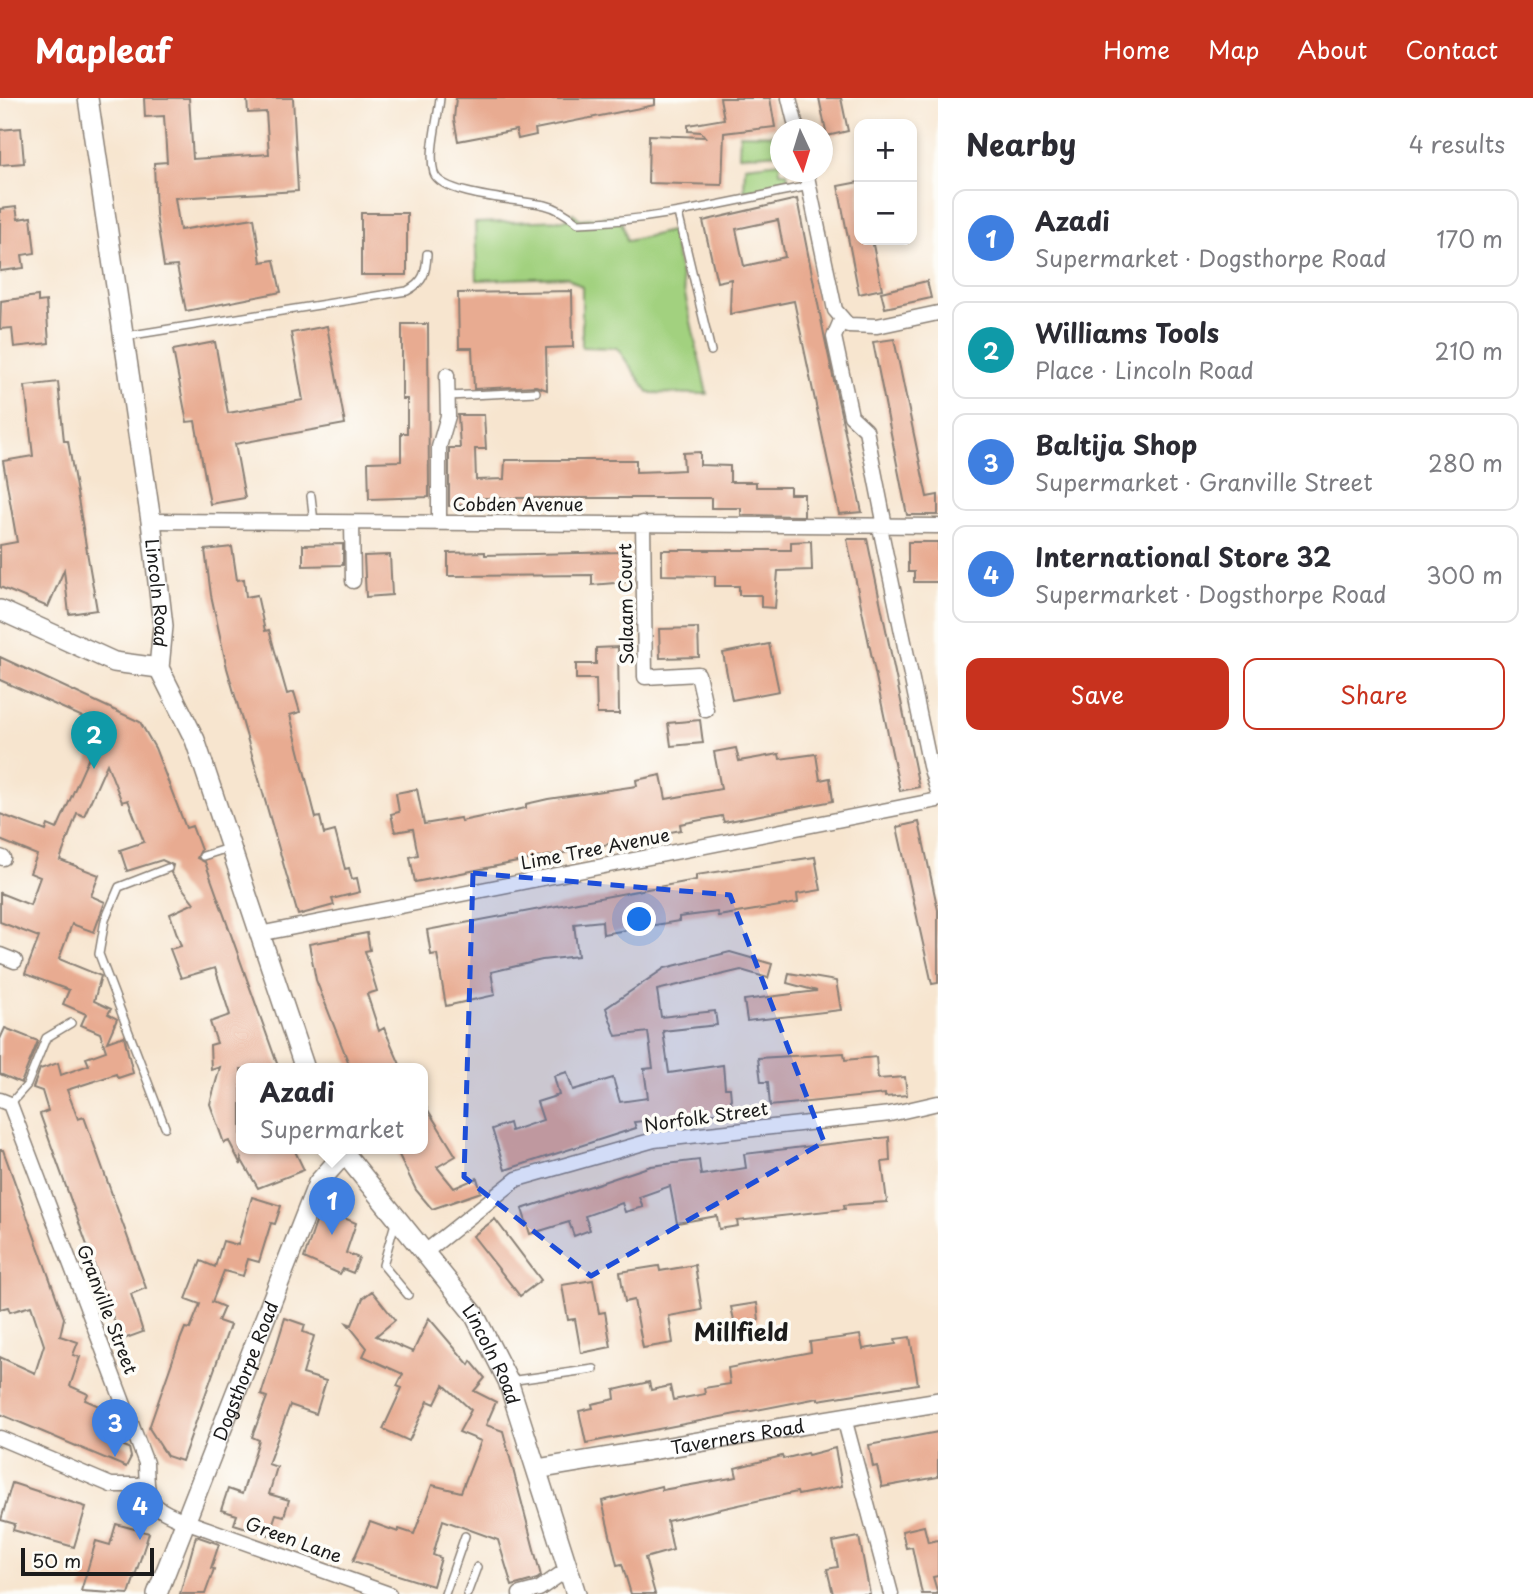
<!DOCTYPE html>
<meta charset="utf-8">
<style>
body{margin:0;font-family:"Playpen Sans",sans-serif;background:#f2f2f3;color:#2b2b33}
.controls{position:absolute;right:21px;top:21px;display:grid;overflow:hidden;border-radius:14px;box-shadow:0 4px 10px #0003}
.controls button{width:63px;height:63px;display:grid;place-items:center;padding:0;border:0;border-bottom:2px solid #e1e1e2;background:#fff;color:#2b2b33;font:35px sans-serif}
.compass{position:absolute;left:770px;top:21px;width:63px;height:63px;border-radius:50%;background:#fff;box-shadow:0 4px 10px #0003;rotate:176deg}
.scale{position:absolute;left:21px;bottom:18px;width:133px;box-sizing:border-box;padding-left:7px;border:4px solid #1c1c1c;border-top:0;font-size:19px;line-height:24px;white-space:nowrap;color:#1c1c1c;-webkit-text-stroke:5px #fdfcf7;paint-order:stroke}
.you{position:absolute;left:640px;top:822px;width:24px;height:24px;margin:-18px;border:5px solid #fff;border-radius:50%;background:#1a73e8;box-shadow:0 0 0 10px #1a73e833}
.badge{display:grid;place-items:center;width:46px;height:46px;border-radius:50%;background:#c8321e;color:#fff;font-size:23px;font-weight:700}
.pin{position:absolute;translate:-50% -58px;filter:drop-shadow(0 2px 4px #0008)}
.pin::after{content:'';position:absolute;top:37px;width:24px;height:21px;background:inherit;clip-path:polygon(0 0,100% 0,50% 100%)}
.popup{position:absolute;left:236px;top:965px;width:192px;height:91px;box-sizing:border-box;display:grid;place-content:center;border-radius:14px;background:#fff;filter:drop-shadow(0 2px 5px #0005);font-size:23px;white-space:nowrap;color:#7c7c81}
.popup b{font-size:26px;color:#2b2b33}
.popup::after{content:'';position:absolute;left:50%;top:100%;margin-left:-14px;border:14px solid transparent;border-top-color:#fff}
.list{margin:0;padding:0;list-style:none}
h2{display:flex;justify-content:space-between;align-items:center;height:91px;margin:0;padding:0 28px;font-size:30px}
h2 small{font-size:23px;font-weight:400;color:#7c7c81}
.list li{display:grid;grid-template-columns:46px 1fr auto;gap:21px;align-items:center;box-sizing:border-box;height:98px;margin:0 14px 14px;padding:0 14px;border:2px solid #e1e1e2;border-radius:14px}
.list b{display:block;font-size:26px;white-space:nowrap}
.list p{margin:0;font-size:23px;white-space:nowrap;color:#7c7c81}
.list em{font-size:23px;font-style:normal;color:#7c7c81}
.actions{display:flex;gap:14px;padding:21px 28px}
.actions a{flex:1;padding:16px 0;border:2px solid #c8321e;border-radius:14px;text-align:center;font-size:24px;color:#c8321e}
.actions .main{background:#c8321e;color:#fff}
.map{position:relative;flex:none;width:938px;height:1496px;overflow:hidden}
header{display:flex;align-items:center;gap:42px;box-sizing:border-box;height:98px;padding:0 35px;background:#c8321e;color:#fff}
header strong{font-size:33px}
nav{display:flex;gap:38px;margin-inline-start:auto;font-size:24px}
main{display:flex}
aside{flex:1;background:#fff}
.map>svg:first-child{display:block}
.green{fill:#a2d17f;stroke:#5f764e;stroke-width:2}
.building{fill:#e8ab91;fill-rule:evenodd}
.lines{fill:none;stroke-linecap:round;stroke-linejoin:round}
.lane-casing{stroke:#8a8076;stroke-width:10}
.street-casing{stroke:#8a8076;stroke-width:17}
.secondary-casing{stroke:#8a8076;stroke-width:22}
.lane{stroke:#fff;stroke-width:7}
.street{stroke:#fff;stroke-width:14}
.secondary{stroke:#fff;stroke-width:19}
.marked{fill:#1d4ed8;fill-opacity:0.2;stroke:#1d4ed8;stroke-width:5;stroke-dasharray:14 9;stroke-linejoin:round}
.labels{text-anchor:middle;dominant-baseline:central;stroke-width:7;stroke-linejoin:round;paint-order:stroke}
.street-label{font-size:18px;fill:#1c1c1c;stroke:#fdfcf7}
.district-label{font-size:24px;font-weight:bold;fill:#1c1c1c;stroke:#fdfcf7}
</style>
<header>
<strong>Mapleaf</strong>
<nav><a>Home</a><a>Map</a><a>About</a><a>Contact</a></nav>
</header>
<main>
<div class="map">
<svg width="938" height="1496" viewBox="0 0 938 1496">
<rect width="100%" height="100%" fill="#fdfcf7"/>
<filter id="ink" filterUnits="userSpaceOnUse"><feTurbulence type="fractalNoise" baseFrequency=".0143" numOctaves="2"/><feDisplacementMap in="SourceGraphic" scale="14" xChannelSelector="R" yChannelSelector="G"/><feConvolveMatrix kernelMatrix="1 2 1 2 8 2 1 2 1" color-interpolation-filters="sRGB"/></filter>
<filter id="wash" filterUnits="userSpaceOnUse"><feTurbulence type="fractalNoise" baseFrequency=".00686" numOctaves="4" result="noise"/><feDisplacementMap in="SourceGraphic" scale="28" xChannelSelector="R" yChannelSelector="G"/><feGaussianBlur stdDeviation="1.57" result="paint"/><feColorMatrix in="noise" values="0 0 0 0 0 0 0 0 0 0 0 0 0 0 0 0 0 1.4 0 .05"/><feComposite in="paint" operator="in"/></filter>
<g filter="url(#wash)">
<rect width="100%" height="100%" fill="#f7e5cf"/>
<path class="green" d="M740,36L780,37V55L739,58Z
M780,64V74H787L789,85L744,93L745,68Z
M573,115L580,121L620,117L627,143L671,133L707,296L649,295L617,250L582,249V189L567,179L477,182L475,125L567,122Z"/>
<g id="blocks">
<path class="building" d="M144,0H189L193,61L269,56L266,14L248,15L247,0H293L298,93L175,100L180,132L254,120L261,164L274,162L281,194L186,213L177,168L164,169L156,116L154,65L167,64L164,18L145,19Z
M456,0H655V7L535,31L536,37L518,41L516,32L458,43L454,21Z
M720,0H770L775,29L724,35L722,87L648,85L649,37L705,39L701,34L688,33V27L724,21Z
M819,0H841L848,33L827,38Z
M21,30L24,65L0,67V32Z
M859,84V142H872L882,191L859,196L838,88Z
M797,101L825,241L862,414L839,416L794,203L730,216L731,181L717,184L703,123ZM778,122L785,159L744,168L736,131Z
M16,109L18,121L31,119L35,155L22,157L24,170L0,173V111Z
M361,115H407V177H361Z
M927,183L931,200L885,210L881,194Z
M572,193L573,249L546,250L547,292L536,288L474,291L472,250H459L458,195Z
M38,198V204L46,203L49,245L14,249L12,230L0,231L1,203Z
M402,226H428L429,399L369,401L368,364L401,363V335H407V301H402Z
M327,228L345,326L235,346L245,400L210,406L195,323L187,324L173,252L215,244L228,315L303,302L291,235Z
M894,241L927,399L938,397V417H907L873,244Z
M58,284L64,343H68L97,512L69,516L64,472L48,509L0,489V447L17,444L3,363L33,358L25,288Z
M458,317H484L486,351H475L476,382L504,381L505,362H636V374L666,373L684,372L683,355L700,354V367L730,368V384H756V389H790V396H804V418L741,417V410H711V400H482V406L449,408V350H460Z
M847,441H867L919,689L900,693Z
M811,443L812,472L778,473L775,510L761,509V497H739V488H715V478L662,477V452H791V444Z
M908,444H938V484H914V474H908Z
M343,446V467L303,468V447Z
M232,449L237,482L244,481L246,499L257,497L265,533L269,532L287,596L294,594L300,614L290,617L316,720L320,719L324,736L335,733L345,771L349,770L352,781L357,780L360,794L332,801L334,807L298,817L227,570L211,497L205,452Z
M485,454V457L625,454L626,484L592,487V477L448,478V455Z
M390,457L392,497L366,499L364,458Z
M698,530L699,559L660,560L659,531Z
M769,546L779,593L732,602L723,555Z
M618,549L619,616H597L596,581H576V566H596V550Z
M0,559L140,624L155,650L186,730L192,728L201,752L197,760L205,764L279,971H241V1051H294L304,1072L258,1090L241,1061V1067L229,1043L224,1045L210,1006L220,969L211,972L210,947L217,945L210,924L230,917L215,870L181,880L170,851L181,848L170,816L194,805L171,775L173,767L162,762L127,773L120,752L144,744L128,702L122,704L107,666L84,718L77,715L60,762L99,777L91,798L105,804L94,834L72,826L59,861L101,878L94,903L111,911L108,916L117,921L107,944L124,938L133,975L118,980L116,976L67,992L78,1021L84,1019L146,1190L131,1196L143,1234L121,1242L40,1016L48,1013L42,993L33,990L40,971L58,965L61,977L89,967L86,960L106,953L100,935L81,927L86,916L63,906L69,892L25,876L39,839L0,824V795L30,807L40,779L30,775L37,757L0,742V716L46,733L48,727L57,731L103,628L0,582Z
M700,622L703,645L671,648L668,625Z
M736,650L739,663L779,656L780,661L816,656L820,682L830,680L833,703L724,724L722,718L680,726L681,732L415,784L410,759L418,757L413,731L395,734L391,716L399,714L396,695L417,691L424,726L460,720L461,723L526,710V706L548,701L637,688L636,682L661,677L666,701L721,691L714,654Z
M919,724L938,812V885L932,886L897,729Z
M815,759L821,792L797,796L798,805L718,818L717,814L679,819V823L603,836L602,823L574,826L578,858L542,862L491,874L495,897L446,908L437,856L431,857L427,832L696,782V777Z
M367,835L370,852L365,853L377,893L367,896L379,933L384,930L402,971H351L316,882L309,846Z
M730,854L772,866L768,880L741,872L657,892L661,919L715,913L717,927L663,933L669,975L723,967L725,990H730L732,1013L634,1024L636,1030L505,1072L492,1031L509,1025L511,1033L543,1022L537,1004L559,997L554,978L567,974L573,992L613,980L620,1004L648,1000L644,971L653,970L648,934L616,938L606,910L665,870Z
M789,875L836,883L841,912L747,923L744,902L817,893L787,885Z
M5,930L38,943L21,985L0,976V941Z
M844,955L845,962L876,959L878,981L905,979L907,997L885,999V996L770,1008L768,984H761L758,960Z
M423,1004L456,1058L437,1069L454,1090L477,1080L481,1094L432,1111L416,1092L396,1051H423Z
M889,1039L890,1063L882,1064L887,1104L844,1107L845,1111L737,1123L738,1128L719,1131L717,1118L677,1125L670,1088L639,1099L643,1109L625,1114L622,1105L585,1118L590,1132L574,1138L569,1124L530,1136L522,1111L651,1068L699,1062L701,1077L746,1070L744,1056Z
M0,1052H3L64,1220L60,1238L78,1244L73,1257L80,1259L70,1288L88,1296L85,1302L106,1311L103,1318L117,1324L109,1342L129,1350L131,1359L126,1369L0,1316V1259L35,1275L44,1247L31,1208L10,1214L8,1209L0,1211Z
M252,1099L281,1108L275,1126L271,1125L259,1164L248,1161L243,1178L224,1173L212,1204L224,1209L218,1223L230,1227L182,1363L167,1358L149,1330L178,1247L185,1230L190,1231L200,1206L186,1201L201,1163L215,1169L223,1143L238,1147Z
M321,1110L356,1125L346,1155L359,1160L353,1175L343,1171L340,1176L304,1160Z
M495,1121L541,1182L520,1198L473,1138Z
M695,1167L702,1212L669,1218L673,1245L643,1250L634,1202L625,1204L620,1174L659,1168L660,1173Z
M593,1182L599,1215L605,1214L611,1249L581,1255L575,1221L568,1222L562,1187Z
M372,1193L395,1222L376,1238L413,1254L429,1220L469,1267L471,1263L485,1280L474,1293L496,1304L486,1327L503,1333L541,1478L537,1481L512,1488L498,1442L443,1422L433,1457L441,1460L433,1488L353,1463L370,1424L398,1434L399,1431L414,1436L432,1387L461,1394L481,1343L459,1334L471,1312L444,1287L435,1306L428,1303L409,1343L383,1331L402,1290L397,1288L403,1276L363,1258L367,1250L347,1225L352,1227L363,1200Z
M757,1205L759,1222L735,1226L731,1209Z
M285,1220L305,1227L303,1234L314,1238L303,1276L326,1283L316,1316L290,1307L268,1366L277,1369L269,1396L289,1402L284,1418L276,1416L269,1437L234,1426L237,1417L221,1412L228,1391L242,1396L259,1342L252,1339L267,1299L261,1297Z
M860,1237L863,1251L896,1246L895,1241L910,1239L918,1286L818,1302V1300L586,1345L579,1313L593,1310L592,1306L615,1301L614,1292L649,1284L651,1292L670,1288L673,1302L705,1296L704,1290L730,1286L728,1270L811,1254L810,1244Z
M938,1334V1379L882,1389L877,1368L873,1369L869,1347Z
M835,1350L842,1388L798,1397L797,1394L667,1423L673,1452L645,1460L655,1496H631L622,1466L617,1467L602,1403L661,1388L662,1392L737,1379L735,1370L782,1358L783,1361L807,1355L808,1357Z
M12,1385L86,1409L74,1449L13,1432L15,1426L1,1422Z
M116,1426L149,1435L129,1496L81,1493L96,1443L110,1447Z
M924,1428L928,1444L938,1442V1478L933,1479L938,1496H922L912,1449L906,1450L902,1433Z
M196,1438L219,1446L211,1470L214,1471L205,1496H180Z
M859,1439L870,1496H833L827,1471L838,1469L833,1444Z"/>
</g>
</g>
<g filter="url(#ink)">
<use href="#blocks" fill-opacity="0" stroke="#8a8076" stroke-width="2"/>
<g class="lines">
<defs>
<path id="lane" d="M440,0C438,22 428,54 434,75C441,98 523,102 545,107C558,110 568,117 578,125C656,123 732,103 809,88
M678,115L711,253
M126,238L407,193C424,184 426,175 427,156
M448,298L536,294
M311,398L314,424
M203,758L228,750
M10,1006L27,987L46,940L71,925
M165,1029L99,856L105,822L119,789L168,770
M395,1125L383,1167L408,1197
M509,1283L594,1271
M445,1496L465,1438
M467,1496L477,1469"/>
<path id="street" d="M789,0L797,32
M806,74L835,212L848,227L877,228L938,215
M842,220L834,239L851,318L866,332L885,428
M151,423L938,428
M439,424V349L448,318L447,277
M352,425L353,483
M643,425L645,579L698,576L706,612
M880,429L930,668L938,694
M0,759L3,760
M259,836L938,702
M0,857L15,863
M0,1002L10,1006L146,1365C147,1404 148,1408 185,1423L389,1496
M424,1155L517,1081L654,1042L890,1016L938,1005
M844,1320L891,1496
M0,1340L111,1387H147
M520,1496L539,1491L568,1471"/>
<g id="secondary">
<path id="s1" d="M88,0L151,423L163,528L159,570L195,642L305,971"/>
<path d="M0,512L114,564L159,570"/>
<path id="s2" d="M341,1051L474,1216L508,1283L576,1496"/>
<path id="s3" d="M537,1371L938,1304"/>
<path id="s4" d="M157,1496L318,1085L343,1057"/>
</g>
</defs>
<use href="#lane" class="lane-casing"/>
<use href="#street" class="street-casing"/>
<use href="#secondary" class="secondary-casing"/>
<use href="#lane" class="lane"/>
<use href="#street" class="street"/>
<use href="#secondary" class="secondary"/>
</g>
</g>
<path class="marked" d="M473,775L730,797L824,1044L591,1178L464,1079Z"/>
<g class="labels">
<g class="street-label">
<text x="518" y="405">Cobden Avenue</text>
<text stroke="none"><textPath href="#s1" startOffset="500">Lincoln Road</textPath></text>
<text transform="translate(625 506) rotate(-91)">Salaam Court</text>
<text transform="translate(595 750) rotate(-11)">Lime Tree Avenue</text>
<text transform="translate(706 1018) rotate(-8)">Norfolk Street</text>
<text transform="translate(108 1211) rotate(69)">Granville Street</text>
<text stroke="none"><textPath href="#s2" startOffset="256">Lincoln Road</textPath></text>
<text stroke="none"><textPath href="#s4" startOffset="240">Dogsthorpe Road</textPath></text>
<text stroke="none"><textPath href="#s3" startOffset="203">Taverners Road</textPath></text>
<text transform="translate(294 1441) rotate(20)">Green Lane</text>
</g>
<g class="district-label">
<text x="741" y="1233">Millfield</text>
</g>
</g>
</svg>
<div class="controls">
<button>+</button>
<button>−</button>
</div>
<svg class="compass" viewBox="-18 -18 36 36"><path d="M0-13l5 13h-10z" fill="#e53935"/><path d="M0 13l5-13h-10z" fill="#7c7c81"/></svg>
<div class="scale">50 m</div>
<div class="you"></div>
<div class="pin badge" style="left:332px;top:1137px;background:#3f7fe0">1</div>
<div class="popup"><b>Azadi</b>Supermarket</div>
<div class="pin badge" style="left:94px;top:671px;background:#0f9aa8">2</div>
<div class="pin badge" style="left:115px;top:1359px;background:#3f7fe0">3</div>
<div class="pin badge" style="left:140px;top:1442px;background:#3f7fe0">4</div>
</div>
<aside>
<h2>Nearby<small>4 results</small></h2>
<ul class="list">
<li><span class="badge" style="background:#3f7fe0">1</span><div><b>Azadi</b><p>Supermarket · Dogsthorpe Road</p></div><em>170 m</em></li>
<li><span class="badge" style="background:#0f9aa8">2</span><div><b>Williams Tools</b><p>Place · Lincoln Road</p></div><em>210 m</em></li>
<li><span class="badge" style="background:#3f7fe0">3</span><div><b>Baltija Shop</b><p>Supermarket · Granville Street</p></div><em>280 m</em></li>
<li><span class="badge" style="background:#3f7fe0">4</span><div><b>International Store 32</b><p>Supermarket · Dogsthorpe Road</p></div><em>300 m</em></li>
</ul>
<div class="actions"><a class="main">Save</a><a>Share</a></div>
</aside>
</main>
